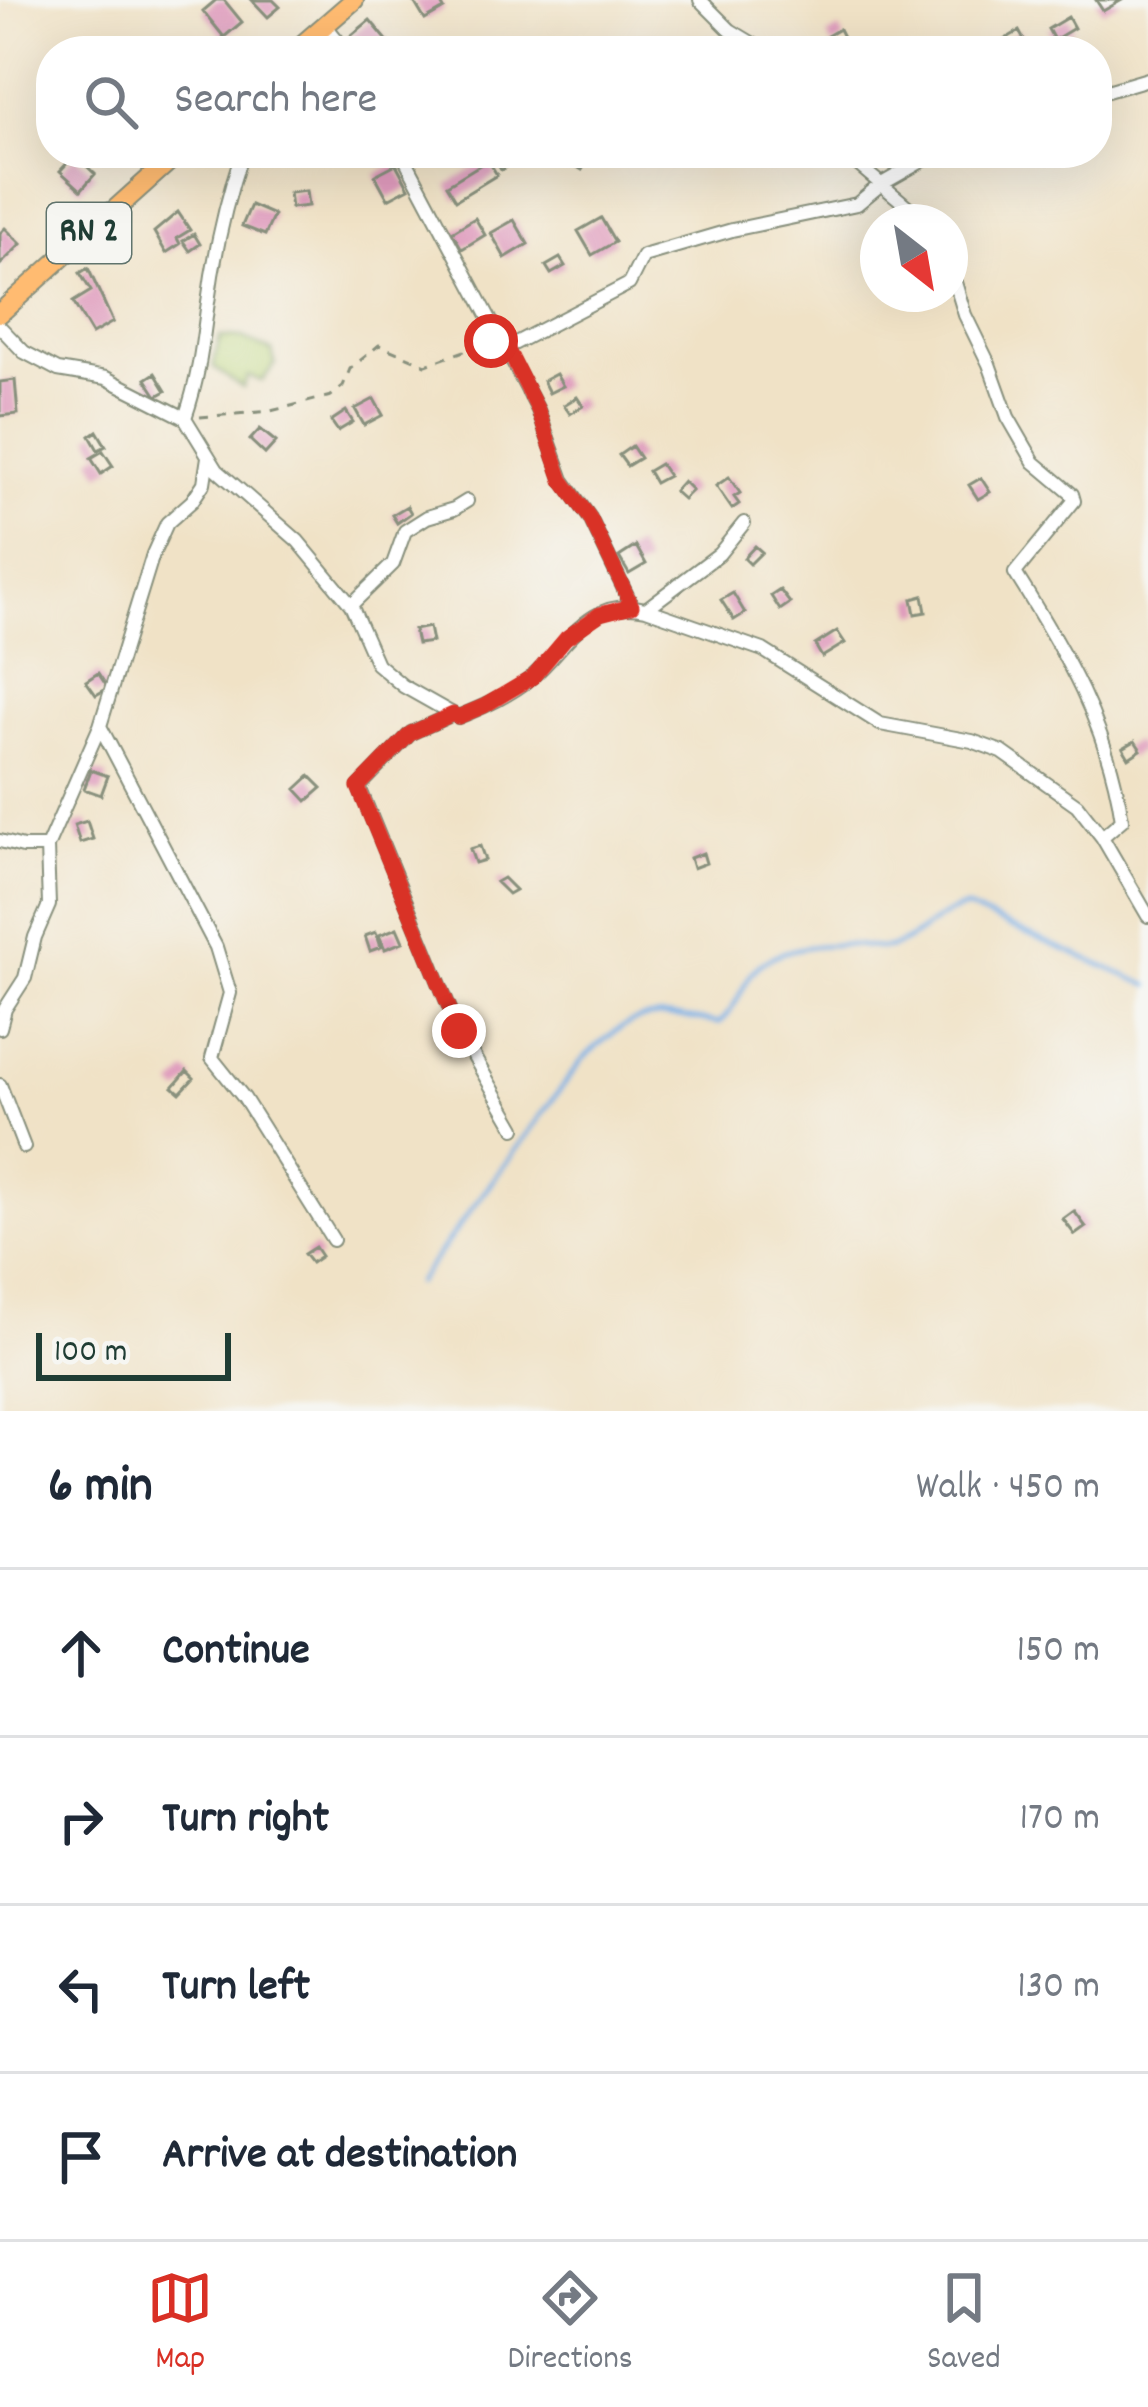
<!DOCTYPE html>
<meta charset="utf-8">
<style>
body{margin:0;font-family:Dekko,sans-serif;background:#f6f6f7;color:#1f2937}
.compass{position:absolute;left:860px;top:204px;width:108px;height:108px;border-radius:50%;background:#fff;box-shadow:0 12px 48px #0002;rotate:149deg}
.scale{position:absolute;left:36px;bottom:30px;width:195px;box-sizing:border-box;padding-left:12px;border:6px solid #1f3d34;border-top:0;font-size:33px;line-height:42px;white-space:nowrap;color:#1f3d34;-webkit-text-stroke:9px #f6f6f2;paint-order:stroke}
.stop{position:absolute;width:36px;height:36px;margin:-27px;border:9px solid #d93025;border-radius:50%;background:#fff}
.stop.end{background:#d93025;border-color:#fff;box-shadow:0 3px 12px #0008}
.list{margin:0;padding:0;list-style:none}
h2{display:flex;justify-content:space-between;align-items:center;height:156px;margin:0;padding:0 48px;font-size:51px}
h2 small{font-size:39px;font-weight:400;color:#747a83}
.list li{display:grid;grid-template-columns:78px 1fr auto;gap:36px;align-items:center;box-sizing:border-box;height:168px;padding:0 48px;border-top:3px solid #e0e1e3}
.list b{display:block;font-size:45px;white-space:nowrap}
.list em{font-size:39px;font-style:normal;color:#747a83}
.icon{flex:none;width:66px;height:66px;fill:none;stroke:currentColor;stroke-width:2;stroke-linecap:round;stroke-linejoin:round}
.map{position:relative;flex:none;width:1148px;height:1411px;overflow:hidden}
.search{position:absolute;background:#fff;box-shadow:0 12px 48px #0002;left:36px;right:36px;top:36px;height:132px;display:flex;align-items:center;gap:30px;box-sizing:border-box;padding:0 42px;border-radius:48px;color:#747a83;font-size:45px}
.sheet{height:828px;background:#fff}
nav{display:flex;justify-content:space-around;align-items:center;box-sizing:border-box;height:168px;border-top:3px solid #e0e1e3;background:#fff;font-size:33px;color:#747a83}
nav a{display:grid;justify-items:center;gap:6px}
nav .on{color:#d93025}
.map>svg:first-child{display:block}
.green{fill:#bdd579;stroke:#6e8956;stroke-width:3}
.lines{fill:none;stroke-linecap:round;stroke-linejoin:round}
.stream{stroke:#77afe6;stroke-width:4.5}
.building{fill:#df9abc}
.minor-casing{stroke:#88907d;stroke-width:16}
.primary-casing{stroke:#88907d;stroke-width:22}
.path{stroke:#88907d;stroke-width:3;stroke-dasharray:9 9;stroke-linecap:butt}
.minor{stroke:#fff;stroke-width:12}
.primary{stroke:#ffbb71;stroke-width:18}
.route{stroke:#d93025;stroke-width:15}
.labels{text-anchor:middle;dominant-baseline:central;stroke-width:12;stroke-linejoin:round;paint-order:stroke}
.shield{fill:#f6f6f2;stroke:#60746d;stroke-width:3}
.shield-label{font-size:36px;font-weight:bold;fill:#1f3d34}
</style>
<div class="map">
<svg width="1148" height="1411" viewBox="0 0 1148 1411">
<rect width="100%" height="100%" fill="#f6f6f2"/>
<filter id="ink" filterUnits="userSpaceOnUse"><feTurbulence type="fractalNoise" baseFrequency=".00833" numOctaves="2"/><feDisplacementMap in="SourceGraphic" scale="24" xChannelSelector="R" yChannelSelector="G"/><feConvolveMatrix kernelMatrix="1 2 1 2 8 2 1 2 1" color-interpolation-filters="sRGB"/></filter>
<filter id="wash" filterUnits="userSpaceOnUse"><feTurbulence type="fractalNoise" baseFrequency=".004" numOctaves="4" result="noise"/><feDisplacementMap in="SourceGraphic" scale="48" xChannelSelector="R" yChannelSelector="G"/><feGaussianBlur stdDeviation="2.7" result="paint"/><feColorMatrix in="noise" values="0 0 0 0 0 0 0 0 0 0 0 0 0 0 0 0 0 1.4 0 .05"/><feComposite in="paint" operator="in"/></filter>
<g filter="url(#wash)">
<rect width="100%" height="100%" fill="#f0e2c6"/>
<path class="green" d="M220,337L242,338L272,351L275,364L262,381L248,376L243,388L213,367Z"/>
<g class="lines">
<path class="stream" d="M417,1283L582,1060C635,1009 649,1012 718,1023C742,1007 741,972 770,958C794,946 828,944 854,945C866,946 880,950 891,947C920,939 937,912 966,908L1148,985"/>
</g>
<g id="blocks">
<path class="building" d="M216,0H224L242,22L224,37L203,11Z
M252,0H273L280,7L268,17Z
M413,0H439L444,9L425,20Z
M1096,0H1122L1103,11Z
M1068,17L1074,28L1054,40L1048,29Z
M370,20L396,51H357L347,39Z
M839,29L844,39L832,46L827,36Z
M1019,31L1030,51H1008L1002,41Z
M506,153H514L518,160L501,170L495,160Z
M579,153L589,158L582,170L572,164Z
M75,155L95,174L81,190L60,171Z
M488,160L497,175L456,200L447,185Z
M396,164L409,188L388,199L375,175Z
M306,191L308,206L291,208L289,193Z
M251,205L274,215L265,235L242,226Z
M178,212L190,230L177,238L180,244L166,253L154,232Z
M475,218L485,235L462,249L452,232Z
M601,218L615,242L592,255L578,231Z
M514,220L528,244L505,258L491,233Z
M5,228L21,244L0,265V233Z
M194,234L200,244L190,251L183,241Z
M560,258L565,266L551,274L546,266Z
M88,268L113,322L92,334L73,302L91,291L80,273Z
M155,373L166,391L157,396L146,379Z
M556,374L563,386L549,393L543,381Z
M15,380L18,414L0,416V382Z
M577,397L583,406L570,414L564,405Z
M374,399L383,415L364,425L355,409Z
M346,411L353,422L338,431L331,421Z
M260,429L276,442L265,454L250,440Z
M97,431L106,446L98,450L90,436Z
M632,446L640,458L627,466L619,455Z
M103,451L113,466L101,474L91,458Z
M660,464L668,476L655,483L648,471Z
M729,477L740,493L734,497L739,504L732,509L716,486Z
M981,478L990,492L978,499L969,485Z
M683,481L692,490L683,499L674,491Z
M407,506L411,513L397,523L392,515Z
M636,546L646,564L629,574L619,557Z
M755,546L762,552L750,564L744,558Z
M780,590L790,603L780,610L771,596Z
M733,593L745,613L734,620L721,600Z
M923,596L926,612L915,614L912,599Z
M429,627L432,642L417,644L414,630Z
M837,631L845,643L822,657L815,645Z
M98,673L108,688L96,695L86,681Z
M1135,741L1141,750L1129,758L1123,748Z
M91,770L108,776L101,795L84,789Z
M310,776L322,788L307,801L296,789Z
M87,821L93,839L80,843L74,825Z
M480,846L485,860L475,863L470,849Z
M703,853L706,863L693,868L690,858Z
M503,878L515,890L508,894L496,882Z
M397,928L403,942L385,949L379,935Z
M376,932L381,947L370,951L365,936Z
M187,1071L194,1078L180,1093L173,1087Z
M1074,1211L1086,1227L1075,1235L1063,1219Z
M315,1247L321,1256L311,1263L304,1254Z"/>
</g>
</g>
<g filter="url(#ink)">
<use href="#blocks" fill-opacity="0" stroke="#88907d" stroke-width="3"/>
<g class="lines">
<defs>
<path id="minor" d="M700,0L730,30L765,51
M326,26L346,51
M1097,94L1148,79
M402,153L538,410L563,480L590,518L632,606
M844,153L926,222
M950,266L965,315L989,364L1008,417L1034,462L1072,494L1074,501L1015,573C1064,651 1109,727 1122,820L1102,837
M0,327L24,352L58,370L106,378L185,418L217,470L298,541L351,605L377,664L403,686L458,717C483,707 511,695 532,677C567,648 587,596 646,609L763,650L880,724L972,741L1002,752L1077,805L1102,837L1148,916
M506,348L629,284L643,256L732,230L857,204L880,185L936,153
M185,418C198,381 202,347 207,309C214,255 225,204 242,153
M351,605L393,564L405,531L427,517L454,509L467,501
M646,609L719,554L744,523
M453,714L411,733L359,787L459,1031L515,1128
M100,726L216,947L230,993L212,1058L244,1098L333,1240
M0,841L23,847H47
M0,1028L5,1009L25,978L35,937L49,905L47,847L100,726L153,554L167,523L192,501L204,483L208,457
M0,1085L24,1147"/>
<path id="primary" d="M295,51L354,0
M0,313L178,153"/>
</defs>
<use href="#minor" class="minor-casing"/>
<use href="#primary" class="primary-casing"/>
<path class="path" d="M200,417L271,411L331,396L343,386L350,369L379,345L426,365L486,343"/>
<use href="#minor" class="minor"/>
<use href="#primary" class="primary"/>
</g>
</g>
<g class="lines" filter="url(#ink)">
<path class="route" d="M459,1031L358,787L411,733L453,714L458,717L484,706L533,677L566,638L600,614L632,606L590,518L562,480L538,410L509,352L491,341"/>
</g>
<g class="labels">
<rect class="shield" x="47" y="203" width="84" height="60" rx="9"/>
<g class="shield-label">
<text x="89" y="233">RN 2</text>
</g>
</g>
</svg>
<svg class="compass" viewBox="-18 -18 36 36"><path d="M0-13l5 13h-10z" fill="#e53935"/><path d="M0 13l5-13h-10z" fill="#747a83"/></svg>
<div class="scale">100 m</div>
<div class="stop" style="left:491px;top:341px"></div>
<div class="stop end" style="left:459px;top:1031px"></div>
<div class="search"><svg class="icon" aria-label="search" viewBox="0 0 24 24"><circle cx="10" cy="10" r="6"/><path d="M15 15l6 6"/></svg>Search here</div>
</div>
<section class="sheet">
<h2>6 min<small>Walk · 450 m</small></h2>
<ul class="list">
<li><svg class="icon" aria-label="ahead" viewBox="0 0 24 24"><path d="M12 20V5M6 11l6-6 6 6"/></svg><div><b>Continue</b></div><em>150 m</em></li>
<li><svg class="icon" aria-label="right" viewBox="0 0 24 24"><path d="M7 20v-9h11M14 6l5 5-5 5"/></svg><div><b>Turn right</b></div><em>170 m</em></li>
<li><svg class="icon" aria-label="left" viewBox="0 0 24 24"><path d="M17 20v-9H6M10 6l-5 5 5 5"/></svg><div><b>Turn left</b></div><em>130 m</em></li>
<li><svg class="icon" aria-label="arrive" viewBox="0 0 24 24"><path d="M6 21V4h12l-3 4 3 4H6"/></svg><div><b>Arrive at destination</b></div></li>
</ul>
</section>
<nav>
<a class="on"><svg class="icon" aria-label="map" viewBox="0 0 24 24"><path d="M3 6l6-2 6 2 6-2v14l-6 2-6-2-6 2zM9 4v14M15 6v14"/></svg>Map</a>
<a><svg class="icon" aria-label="directions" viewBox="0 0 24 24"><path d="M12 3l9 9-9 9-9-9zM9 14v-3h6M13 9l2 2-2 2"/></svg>Directions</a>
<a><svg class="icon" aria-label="saved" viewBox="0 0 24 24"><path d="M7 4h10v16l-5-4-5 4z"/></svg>Saved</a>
</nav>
